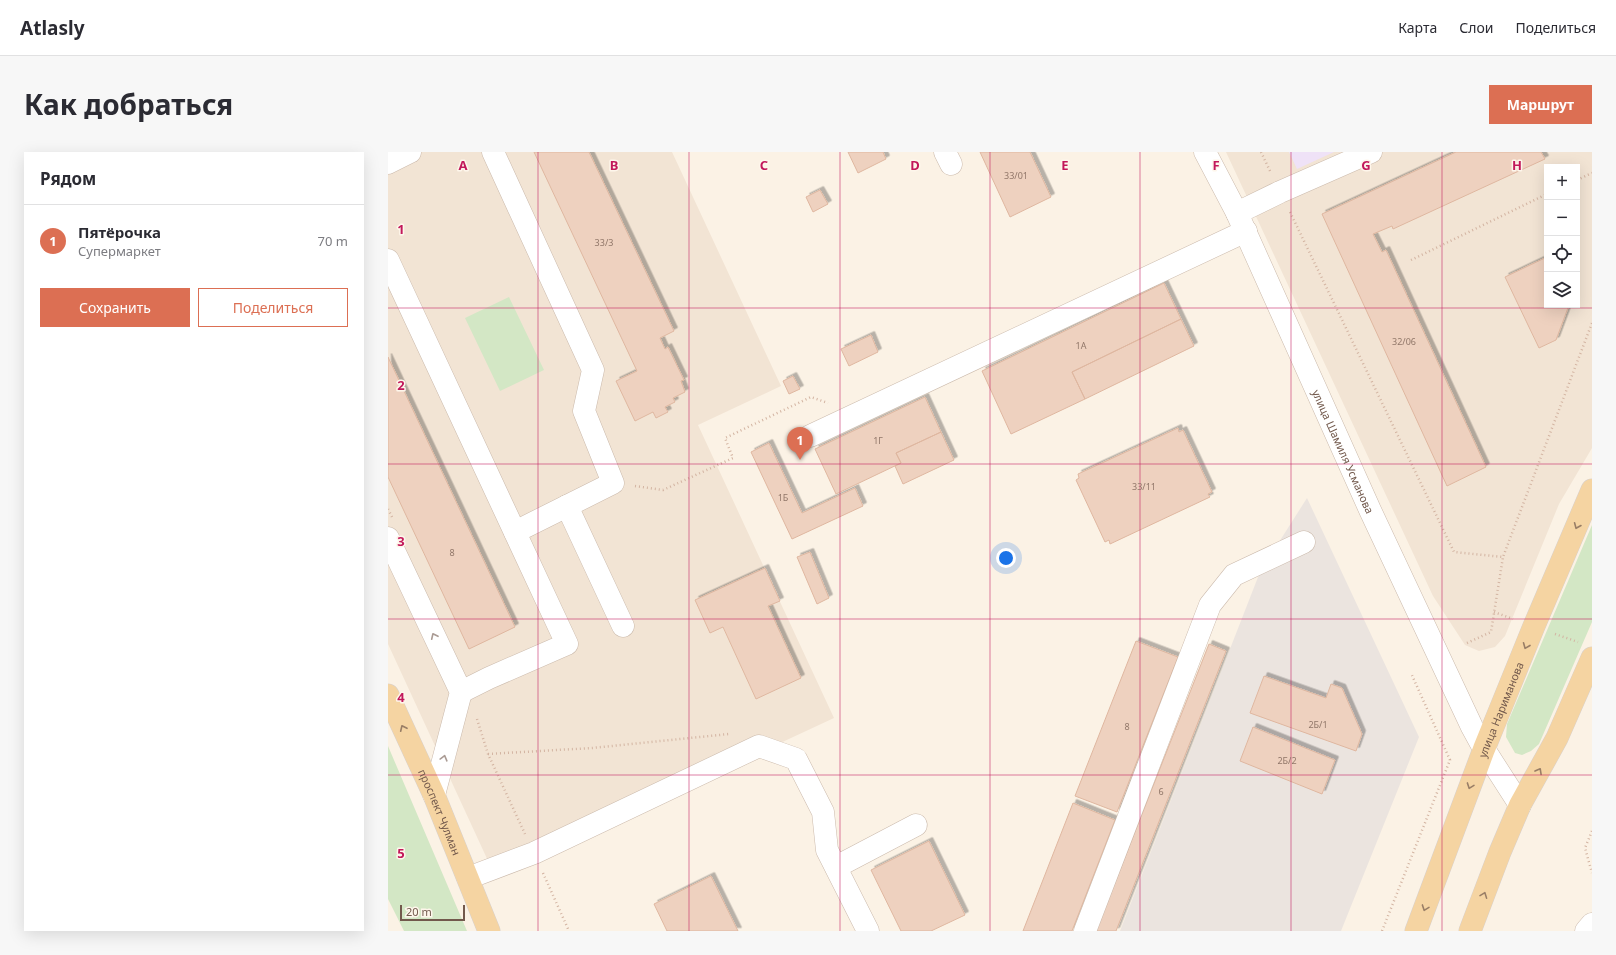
<!DOCTYPE html>
<html lang="ru">
<meta charset="utf-8">
<style>
body{margin:0;font-family:"Noto Sans",sans-serif;background:#f7f7f7;color:#2b2b33}
.controls{position:absolute;right:12px;top:12px;display:grid;overflow:hidden;border-radius:0px;box-shadow:0 4px 16px #0002}
.controls button{width:36px;height:36px;display:grid;place-items:center;padding:0;border:0;border-bottom:1px solid #e1e1e2;background:#fff;color:#2b2b33;font:20px sans-serif}
.scale{position:absolute;left:12px;bottom:10px;width:65px;box-sizing:border-box;padding-left:4px;border:2px solid #72594c;border-top:0;font-size:11px;line-height:14px;white-space:nowrap;color:#72594c;-webkit-text-stroke:3px #fef6eb;paint-order:stroke}
.you{position:absolute;left:618px;top:406px;width:14px;height:14px;margin:-10px;border:3px solid #fff;border-radius:50%;background:#1a73e8;box-shadow:0 0 0 6px #1a73e833}
.badge{display:grid;place-items:center;width:26px;height:26px;border-radius:50%;background:#dc6f53;color:#fff;font-size:13px;font-weight:700}
.pin{position:absolute;translate:-50% -33px;filter:drop-shadow(0 1px 2px #0008)}
.pin::after{content:'';position:absolute;top:21px;width:14px;height:12px;background:inherit;clip-path:polygon(0 0,100% 0,50% 100%)}
.list{margin:0;padding:0;list-style:none}
h2{display:flex;justify-content:space-between;align-items:center;height:52px;margin:0;padding:0 16px;font-size:17px}
h2 small{font-size:13px;font-weight:400;color:#7c7c81}
.list li{display:grid;grid-template-columns:26px 1fr auto;gap:12px;align-items:center;box-sizing:border-box;height:72px;padding:0 16px;border-top:1px solid #e1e1e2}
.list b{display:block;font-size:15px;white-space:nowrap}
.list p{margin:0;font-size:13px;white-space:nowrap;color:#7c7c81}
.list em{font-size:13px;font-style:normal;color:#7c7c81}
.actions{display:flex;gap:8px;padding:12px 16px}
.actions a{flex:1;padding:9px 0;border:1px solid #dc6f53;border-radius:0px;text-align:center;font-size:14px;color:#dc6f53}
.actions .main{background:#dc6f53;color:#fff}
.icon{flex:none;width:22px;height:22px;fill:none;stroke:currentColor;stroke-width:2;stroke-linecap:round;stroke-linejoin:round}
.map{position:relative;flex:none;width:1204px;height:779px;overflow:hidden;border-radius:0px}
header{display:flex;align-items:center;gap:24px;box-sizing:border-box;height:56px;padding:0 20px;background:#fff;border-bottom:1px solid #e1e1e2}
header strong{font-size:19px}
nav{display:flex;gap:22px;margin-inline-start:auto;font-size:14px}
.intro{display:flex;align-items:center;justify-content:space-between;box-sizing:border-box;height:96px;padding:0 24px}
h1{margin:0;font-size:28px}
.button{padding:10px 18px;border-radius:0px;background:#dc6f53;color:#fff;font-size:14px;font-weight:700}
main{display:flex;gap:24px;padding:0 24px}
aside{flex:1;background:#fff;border-radius:0px;box-shadow:0 4px 16px #0002}
.map>svg:first-child{display:block}
.residential{fill:#f2e4d4;fill-rule:evenodd}
.industrial{fill:#ebe4df}
.education{fill:#efe2f7}
.green{fill:#d3e7c5}
.building{fill:#eed1bf;stroke:#dfb7a0;filter:url(#shadow)}
.lines{fill:none;stroke-linecap:round;stroke-linejoin:round}
.minor-casing{stroke:#cbbaac;stroke-width:23}
.major-casing{stroke:#d8d1cd;stroke-width:23}
.path{stroke:#d3b4a2;stroke-width:2.5;stroke-dasharray:1 3;stroke-linecap:butt}
.minor{stroke:#fff;stroke-width:22}
.major{stroke:#f5d4a2;stroke-width:22}
.oneway{stroke:#997e66}
.oneway2{stroke:#aa9b94}
.grid{fill:none;stroke:#c2185b;stroke-width:1;stroke-opacity:0.55}
.labels{text-anchor:middle;dominant-baseline:central;stroke-width:3;stroke-linejoin:round;paint-order:stroke}
.number-label{font-size:9px;fill:#917769}
.street-label{font-size:11px;fill:#72594c;stroke:#fef6eb}
.grid-label{font-size:13px;text-anchor:middle;font-weight:bold;fill:#c2185b;stroke:#fef6eb;stroke-width:3;stroke-linejoin:round;paint-order:stroke}
</style>
<header>
<strong>Atlasly</strong>
<nav><a>Карта</a><a>Слои</a><a>Поделиться</a></nav>
</header>
<div class="intro"><h1>Как добраться</h1><a class="button">Маршрут</a></div>
<main>
<aside>
<h2>Рядом<small></small></h2>
<ul class="list">
<li><span class="badge">1</span><div><b>Пятёрочка</b><p>Супермаркет</p></div><em>70 m</em></li>
</ul>
<div class="actions"><a class="main">Сохранить</a><a>Поделиться</a></div>
</aside>
<div class="map">
<svg width="1204" height="779" viewBox="0 0 1204 779">
<defs>
<filter id="shadow"><feDropShadow dx="3.5" dy="-3.5" stdDeviation="0" flood-color="#0004"/></filter>
</defs>
<rect width="100%" height="100%" fill="#fbf2e5"/>
<path class="residential" d="M0,0H284L393,234L310,273L446,566L107,724L0,492Z
M838,0H1204V296L1171,352L1117,484L1107,495L1091,499L1077,493L1045,444ZM1159,15H1189V153H1159Z"/>
<path class="industrial" d="M919,346L1031,585L953,779H732L872,420Z"/>
<path class="education" d="M901,0H946L909,17Z"/>
<path class="green" d="M121,145L156,218L112,239L77,166Z
M1204,373V470L1151,592L1143,599L1134,603L1127,601L1118,585L1119,572Z
M0,594L79,779H16L0,747Z"/>
<path class="building" d="M146,0H201L286,179L272,186L277,197L280,195L296,228L293,229L297,240L285,246L287,250L277,255L280,260L268,266L265,260L247,269L228,229L249,219Z
M460,0H495L498,7L470,21Z
M592,0H642L663,45L622,65Z
M1068,0H1153L1157,7L1005,77L1004,74L985,82L994,100L998,98L1098,315L1059,334L934,62Z
M432,38L440,52L425,60L418,45Z
M1159,105V153H1181L1168,188L1151,196L1117,125Z
M776,131L793,167L684,220L697,247L623,282L594,219Z
M793,167L806,194L697,247L684,220Z
M483,183L490,200L461,214L453,197Z
M0,205L127,475L81,497L0,325Z
M405,224L412,237L401,242L395,229Z
M537,245L553,280L508,301L513,311L448,342L427,297Z
M790,276L791,280L795,278L824,340L820,342L822,345L722,392L721,388L717,390L688,328L691,326L690,322Z
M553,280L566,308L515,332L507,314L513,311L508,301Z
M381,291L414,361L467,336L475,354L404,387L363,300Z
M422,400L441,446L429,452L409,405Z
M377,416L392,449L380,454L413,526L368,547L335,475L322,481L307,448Z
M748,489L790,505L729,660L687,644Z
M821,492L838,499L728,779H708Z
M876,524L938,546L943,532L954,536L974,582L968,599L862,561Z
M865,575L947,608L934,642L852,609Z
M685,651L727,668L684,779H635Z
M541,689L577,763L543,779H513L483,718Z
M323,724L350,779H279L266,752Z"/>
<g class="lines">
<defs>
<g id="minor">
<path d="M105,0L205,218L196,259L225,331L127,380"/>
<path d="M557,0L563,12"/>
<path id="s1" d="M817,0L849,61L982,358L1084,575L1096,597L1132,653"/>
<path d="M0,11L22,0"/>
<path d="M849,61L892,40L983,0"/>
<path d="M0,108L179,492L101,526L73,540"/>
<path d="M422,284L858,79"/>
<path d="M179,354L235,474"/>
<path d="M0,386L73,540L46,643"/>
<path d="M448,715L528,673"/>
<path d="M80,726L146,701L371,594L408,607L435,660L439,698L480,779"/>
<path d="M697,779L822,453L846,423L916,390"/>
<path d="M1198,779L1204,772"/>
</g>
<g id="major">
<path id="s2" d="M0,543L46,643L101,779"/>
<path id="s3" d="M1028,779L1096,597L1146,474L1204,338"/>
<path d="M1082,779L1112,700L1132,653L1169,586L1204,506"/>
</g>
</defs>
<use href="#minor" class="minor-casing"/>
<use href="#major" class="major-casing"/>
<path class="path" d="M873,0L883,21
M1189,28L1204,21
M902,60L1066,400L1115,405L1204,171
M1023,108L1159,42
M247,334L275,338L345,306L337,286L423,245L440,251
M0,357L4,365
M1106,460L1125,467
M1167,482L1190,490
M1079,491L1103,480L1115,405
M89,567L100,602L137,682
M100,602L204,596L341,582
M1204,679L1197,696L1204,721
M155,721L181,779
M994,779L1062,608L1023,521"/>
<use href="#minor" class="minor"/>
<use href="#major" class="major"/>
</g>
<defs><path id="oneway-chevron" d="M-2-3.5L2.5 0L-2 3.5" fill="none" stroke-width="1.6" stroke-linecap="round" stroke-linejoin="round"/></defs>
<g class="oneway">
<use href="#oneway-chevron" transform="translate(1189 374) rotate(113)"/>
<use href="#oneway-chevron" transform="translate(1138 494) rotate(112)"/>
<use href="#oneway-chevron" transform="translate(15 576) rotate(-115)"/>
<use href="#oneway-chevron" transform="translate(1151 619) rotate(-61)"/>
<use href="#oneway-chevron" transform="translate(1082 634) rotate(110)"/>
<use href="#oneway-chevron" transform="translate(1096 743) rotate(-69)"/>
<use href="#oneway-chevron" transform="translate(1037 756) rotate(110)"/>
</g>
<g class="oneway2">
<use href="#oneway-chevron" transform="translate(46 484) rotate(-115)"/>
<use href="#oneway-chevron" transform="translate(56 606) rotate(-75)"/>
</g>
<path class="grid" d="M150,0V779M301,0V779M452,0V779M602,0V779M752,0V779M903,0V779M1054,0V779M0,156H1204M0,312H1204M0,467H1204M0,623H1204"/>
<g class="labels">
<g class="number-label">
<text x="628" y="23">33/01</text>
<text x="216" y="90">33/3</text>
<text x="1016" y="189">32/06</text>
<text x="693" y="193">1А</text>
<text x="490" y="288">1Г</text>
<text x="756" y="334">33/11</text>
<text x="395" y="345">1Б</text>
<text x="64" y="400">8</text>
<text x="930" y="572">2Б/1</text>
<text x="739" y="574">8</text>
<text x="899" y="608">2Б/2</text>
<text x="773" y="639">6</text>
</g>
<g class="street-label">
<text stroke="none"><textPath href="#s1" startOffset="330">улица Шамиля Усманова</textPath></text>
<text stroke="none"><textPath href="#s3" startOffset="237">улица Нариманова</textPath></text>
<text stroke="none"><textPath href="#s2" startOffset="128">проспект Чулман</textPath></text>
</g>
</g>
<g class="grid-label">
<text x="75" y="18">A</text>
<text x="226" y="18">B</text>
<text x="376" y="18">C</text>
<text x="527" y="18">D</text>
<text x="677" y="18">E</text>
<text x="828" y="18">F</text>
<text x="978" y="18">G</text>
<text x="1129" y="18">H</text>
<text x="13" y="82">1</text>
<text x="13" y="238">2</text>
<text x="13" y="394">3</text>
<text x="13" y="550">4</text>
<text x="13" y="706">5</text>
</g>
</svg>
<div class="controls">
<button>+</button>
<button>−</button>
<button><svg class="icon" aria-label="locate" viewBox="0 0 24 24"><circle cx="12" cy="12" r="6"/><path d="M12 2v4M12 18v4M2 12h4M18 12h4"/></svg></button>
<button><svg class="icon" aria-label="layers" viewBox="0 0 24 24"><path d="M12 4l9 5-9 5-9-5zM3 14l9 5 9-5"/></svg></button>
</div>
<div class="scale">20 m</div>
<div class="you"></div>
<div class="pin badge" style="left:412px;top:308px">1</div>
</div>
</main>
